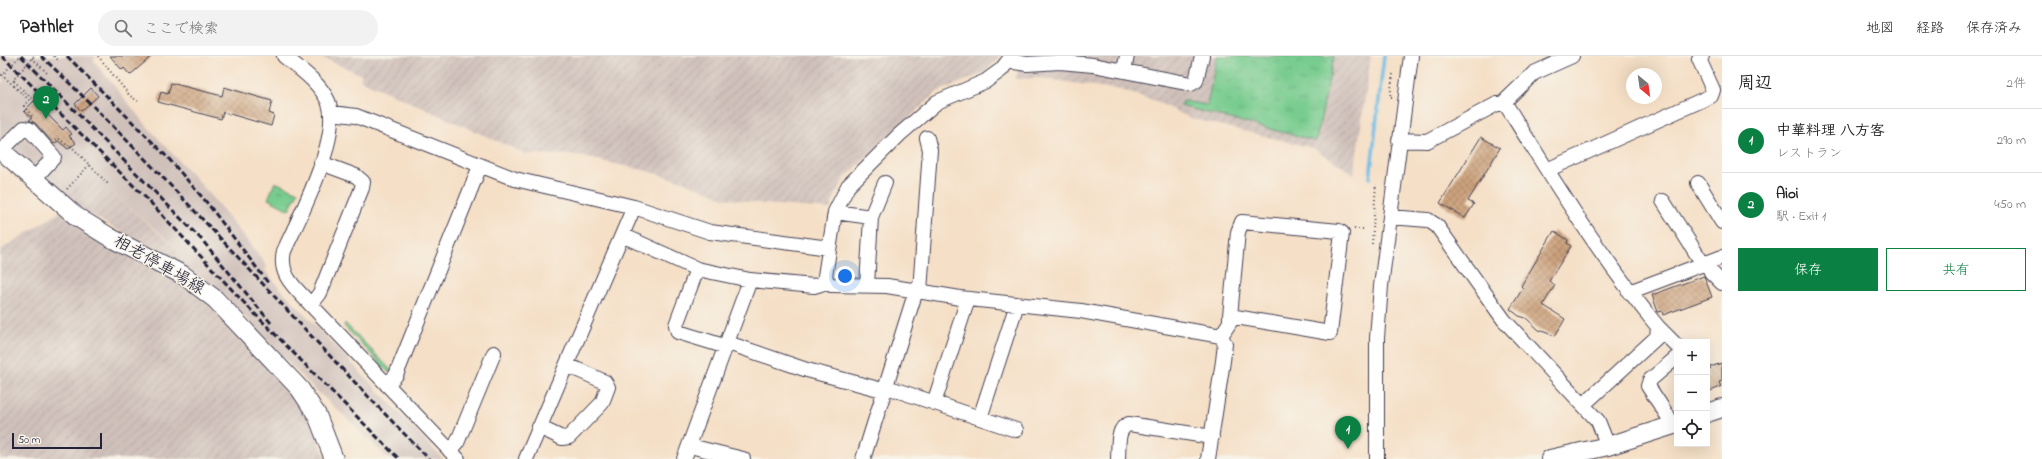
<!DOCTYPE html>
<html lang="ja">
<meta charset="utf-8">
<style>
body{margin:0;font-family:"Indie Flower","Klee One",sans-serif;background:#f2f2f2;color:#222}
.controls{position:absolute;right:12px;bottom:12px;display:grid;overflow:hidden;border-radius:0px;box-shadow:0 4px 16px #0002}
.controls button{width:36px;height:36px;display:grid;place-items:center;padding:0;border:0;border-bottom:1px solid #e0e0e0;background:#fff;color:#222;font:20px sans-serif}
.compass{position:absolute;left:1626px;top:12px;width:36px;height:36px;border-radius:50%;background:#fff;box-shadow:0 4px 16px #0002;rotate:151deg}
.scale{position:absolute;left:12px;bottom:10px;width:90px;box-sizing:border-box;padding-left:4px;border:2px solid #22223b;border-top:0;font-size:11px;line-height:14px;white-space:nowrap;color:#22223b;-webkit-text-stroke:3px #f7f3e8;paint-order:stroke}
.you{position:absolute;left:845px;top:220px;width:14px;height:14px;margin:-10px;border:3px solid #fff;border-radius:50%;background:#1a73e8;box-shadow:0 0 0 6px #1a73e833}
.badge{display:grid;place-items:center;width:26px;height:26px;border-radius:50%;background:#0b8043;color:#fff;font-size:13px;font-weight:700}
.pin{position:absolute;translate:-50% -33px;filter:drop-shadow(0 1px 2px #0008)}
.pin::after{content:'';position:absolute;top:21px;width:14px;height:12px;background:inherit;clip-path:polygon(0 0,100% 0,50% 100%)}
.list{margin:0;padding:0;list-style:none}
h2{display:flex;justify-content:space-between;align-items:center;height:52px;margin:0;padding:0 16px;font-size:17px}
h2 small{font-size:13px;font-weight:400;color:#767676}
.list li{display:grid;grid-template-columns:26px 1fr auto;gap:12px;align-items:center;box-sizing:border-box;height:64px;padding:0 16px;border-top:1px solid #e0e0e0}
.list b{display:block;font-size:15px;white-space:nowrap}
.list p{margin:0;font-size:13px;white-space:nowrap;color:#767676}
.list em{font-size:13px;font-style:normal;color:#767676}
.actions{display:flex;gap:8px;padding:12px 16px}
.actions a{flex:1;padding:9px 0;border:1px solid #0b8043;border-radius:0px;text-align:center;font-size:14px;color:#0b8043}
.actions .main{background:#0b8043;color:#fff}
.icon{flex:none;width:22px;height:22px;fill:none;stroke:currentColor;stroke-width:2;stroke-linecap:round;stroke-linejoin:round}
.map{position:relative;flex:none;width:1722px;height:403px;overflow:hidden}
header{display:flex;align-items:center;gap:24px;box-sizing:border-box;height:56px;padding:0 20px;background:#fff;border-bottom:1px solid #e0e0e0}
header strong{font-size:19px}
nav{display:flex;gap:22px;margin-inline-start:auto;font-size:14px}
.search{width:280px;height:36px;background:#f2f2f2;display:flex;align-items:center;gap:10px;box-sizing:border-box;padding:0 14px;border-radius:22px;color:#767676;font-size:15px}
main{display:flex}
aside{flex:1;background:#fff}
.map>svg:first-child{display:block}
.industrial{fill:url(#industrial-furrows)}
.railway{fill:#cfc0ba}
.grass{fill:url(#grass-tufts);stroke:#4d7765}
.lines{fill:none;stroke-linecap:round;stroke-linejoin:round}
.stream{stroke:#6abce6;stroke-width:3.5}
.building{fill:url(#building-cross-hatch)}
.minor-casing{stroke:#423e50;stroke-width:16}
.major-casing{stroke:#423e50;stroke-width:20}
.path{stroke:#423e50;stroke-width:2;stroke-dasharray:1 3;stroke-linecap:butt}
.minor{stroke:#fff;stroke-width:14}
.major{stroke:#fff;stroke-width:18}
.rail{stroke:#22223b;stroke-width:3;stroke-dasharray:6 3;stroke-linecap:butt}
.path-bridge{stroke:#423e50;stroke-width:2;stroke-dasharray:1 3;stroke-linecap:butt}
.labels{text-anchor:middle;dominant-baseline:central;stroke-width:3;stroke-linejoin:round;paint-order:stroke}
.street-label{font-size:17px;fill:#22223b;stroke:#f7f3e8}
</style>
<header>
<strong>Pathlet</strong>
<div class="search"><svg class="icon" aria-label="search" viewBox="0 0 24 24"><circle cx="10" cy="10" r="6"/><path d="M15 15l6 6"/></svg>ここで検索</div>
<nav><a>地図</a><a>経路</a><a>保存済み</a></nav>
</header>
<main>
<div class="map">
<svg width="1722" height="403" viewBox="0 0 1722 403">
<defs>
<pattern id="industrial-furrows" width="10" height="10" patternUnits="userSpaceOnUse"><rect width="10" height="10" fill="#cfc0ba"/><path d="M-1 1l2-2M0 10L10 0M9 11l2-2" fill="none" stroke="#b1a5a1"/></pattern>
<pattern id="grass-tufts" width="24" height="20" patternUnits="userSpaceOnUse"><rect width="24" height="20" fill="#78cc8f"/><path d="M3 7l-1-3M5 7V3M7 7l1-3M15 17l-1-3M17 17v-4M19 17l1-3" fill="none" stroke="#68af7c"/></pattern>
<pattern id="building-cross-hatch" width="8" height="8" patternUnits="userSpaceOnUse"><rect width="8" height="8" fill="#cda37e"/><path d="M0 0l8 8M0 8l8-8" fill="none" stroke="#a68468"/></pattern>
</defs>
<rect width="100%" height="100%" fill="#f7f3e8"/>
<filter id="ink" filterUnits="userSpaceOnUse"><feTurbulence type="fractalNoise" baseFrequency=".025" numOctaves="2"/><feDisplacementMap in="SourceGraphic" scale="8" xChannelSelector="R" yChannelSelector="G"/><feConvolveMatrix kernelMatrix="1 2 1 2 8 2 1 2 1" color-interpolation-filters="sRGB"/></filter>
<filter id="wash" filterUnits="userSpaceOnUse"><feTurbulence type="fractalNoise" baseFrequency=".012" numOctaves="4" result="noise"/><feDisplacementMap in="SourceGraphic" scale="16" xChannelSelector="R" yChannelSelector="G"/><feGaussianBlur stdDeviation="0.9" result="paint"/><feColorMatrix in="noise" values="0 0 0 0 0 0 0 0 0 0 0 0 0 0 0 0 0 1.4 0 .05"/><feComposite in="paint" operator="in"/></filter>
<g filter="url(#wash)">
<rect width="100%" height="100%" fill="#f5dfc6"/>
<path class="industrial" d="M319,0H1000L984,17L937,36L896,73L845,122L837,135L830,153L765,148L724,142L682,125L647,115L575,99L526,98L360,24L362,19Z
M1023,0H1371L1354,118L1313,92L1190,62L1155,45L1121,34L1040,22L1015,23Z
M86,114L155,174L185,198L177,206L87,157L64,139Z
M60,156L193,230L296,336L312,369L326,403H0V194Z"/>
<path class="railway" d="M0,0H96L93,4L147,70L209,137L242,178L267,210L265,214L278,230L443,403H388L354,369L307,326L223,238L210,227L177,206L185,198L86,115L64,139L4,85L0,84V28L4,25L0,21Z"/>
<path class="grass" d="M1217,0H1334L1316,85L1181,50L1183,45L1207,49Z
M275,126L298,136L289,154L268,143Z
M345,267L392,315L391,316H388L344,270Z"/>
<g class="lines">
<path class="stream" d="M1370,122L1384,0"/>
</g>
<g id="blocks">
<path class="building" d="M110,0H152L130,19L124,12L122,14Z
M171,27L222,40L224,31L272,45L269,57L274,59L271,70L223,56L221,63L158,46L161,36L168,38Z
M91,32L98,40L81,55L75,48Z
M34,45L63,74L66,71L72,78L69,80L76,87L68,93L58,85L54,88L35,67L29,64L32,62L24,55Z
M1481,81L1500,92L1468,145L1474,148L1465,162L1440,147Z
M1554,175L1568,184L1567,187L1571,190L1549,225L1555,229L1543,249L1565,263L1555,280L1539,274L1526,262L1519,260L1510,253L1523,232L1521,230Z
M1704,220L1712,241L1663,259L1662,255L1658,256L1652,239Z
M1722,307V325L1719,326L1721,331L1707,336V314L1711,313L1710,311Z"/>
</g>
</g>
<g filter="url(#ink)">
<use href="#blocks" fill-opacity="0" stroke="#423e50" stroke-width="1"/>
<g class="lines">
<defs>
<path id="minor" d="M284,0C300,13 319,26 328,45C343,79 299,162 284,195C278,220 296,232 311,249L458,403
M1012,0L1001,14L986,25L937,46L899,79L848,130L835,156L825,220L827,226L831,229L887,230L960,242L1081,255L1221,280L1225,288L1223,305L1208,403
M1008,5L1027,8L1060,6L1093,9L1191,28L1196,25L1202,0
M1124,14L1127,0
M1503,47L1534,17L1572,0
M332,57L356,60L515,123L634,151L710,176L829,192
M1399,84L1427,85L1497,48H1505L1508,52C1555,127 1602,203 1658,271L1657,281L1583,349
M0,96L24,72L29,73L54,101L33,124
M1547,114L1711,40L1713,34L1699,3L1702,0
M1698,127L1722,166
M1663,145L1703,208
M835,156L871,161
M1390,161L1428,164L1437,170L1504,264L1598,365L1608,390
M622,179L697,213L750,224L814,230L827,226
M1707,206L1711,216L1722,227
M697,213L676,269L678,276L727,291
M867,229L871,161L885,127
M920,235L930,94L927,82
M1629,236L1722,201
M311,249L320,237L362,132L363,126L356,120L321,107
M1658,271L1677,290
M1221,280L1230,266V260L1238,176L1242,166L1339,175L1342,177L1330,277L1230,260
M728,287L807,314L886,335
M387,329L396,319L480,110
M887,331L1016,374
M934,347L968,243
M980,362L1017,248
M1671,370L1669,362L1648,330L1650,324L1677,301
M539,371L562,382L569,381L602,347L608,331L605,326L567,309
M690,390L743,403
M450,395L457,387L494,297
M526,403L634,151
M684,403L750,224
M863,403L914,241V233
M1118,403C1119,391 1116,372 1129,368L1212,381
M1377,403V282L1381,230L1411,0"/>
<path id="major" d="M2,95L77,161L111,182L183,219L215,243L300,333L317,359L334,403
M1707,357L1722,352
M1550,403L1608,390L1677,368"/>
</defs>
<use href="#minor" class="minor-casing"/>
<use href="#major" class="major-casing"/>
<path class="path" d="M54,0L59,5
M98,0L130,40L138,45
M32,2L49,19
M14,25L39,50
M14,30L29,44L24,50L33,61
M1392,41H1390L1393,18
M56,84L58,82L68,90L69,88L108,128
M67,133L89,109
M1354,173H1363
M1372,188L1376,128"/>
<use href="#minor" class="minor"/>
<use href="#major" class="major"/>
<path class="rail" d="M2,0L149,145L250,253L399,403
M21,0L202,184L271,267
M41,0C177,128 298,271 429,403
M67,0L169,103L208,148L269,228"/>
<path class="path-bridge" d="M14,25L13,24L34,0
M14,30L2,19L20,0"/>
</g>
</g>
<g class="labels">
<g class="street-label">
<text transform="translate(159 209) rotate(30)">相老停車場線</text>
</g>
</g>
</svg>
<div class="controls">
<button>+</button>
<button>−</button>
<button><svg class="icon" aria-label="locate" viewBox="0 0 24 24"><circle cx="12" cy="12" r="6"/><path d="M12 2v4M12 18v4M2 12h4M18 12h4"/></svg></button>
</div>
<svg class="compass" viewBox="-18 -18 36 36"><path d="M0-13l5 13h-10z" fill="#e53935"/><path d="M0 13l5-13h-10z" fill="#767676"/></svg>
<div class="scale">50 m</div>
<div class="you"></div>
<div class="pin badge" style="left:1348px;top:393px">1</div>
<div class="pin badge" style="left:46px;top:63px">2</div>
</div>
<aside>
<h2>周辺<small>2件</small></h2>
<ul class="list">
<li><span class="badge">1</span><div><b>中華料理 八方客</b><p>レストラン</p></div><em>290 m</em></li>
<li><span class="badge">2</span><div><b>Aioi</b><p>駅 · Exit 1</p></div><em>450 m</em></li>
</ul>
<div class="actions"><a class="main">保存</a><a>共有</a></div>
</aside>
</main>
